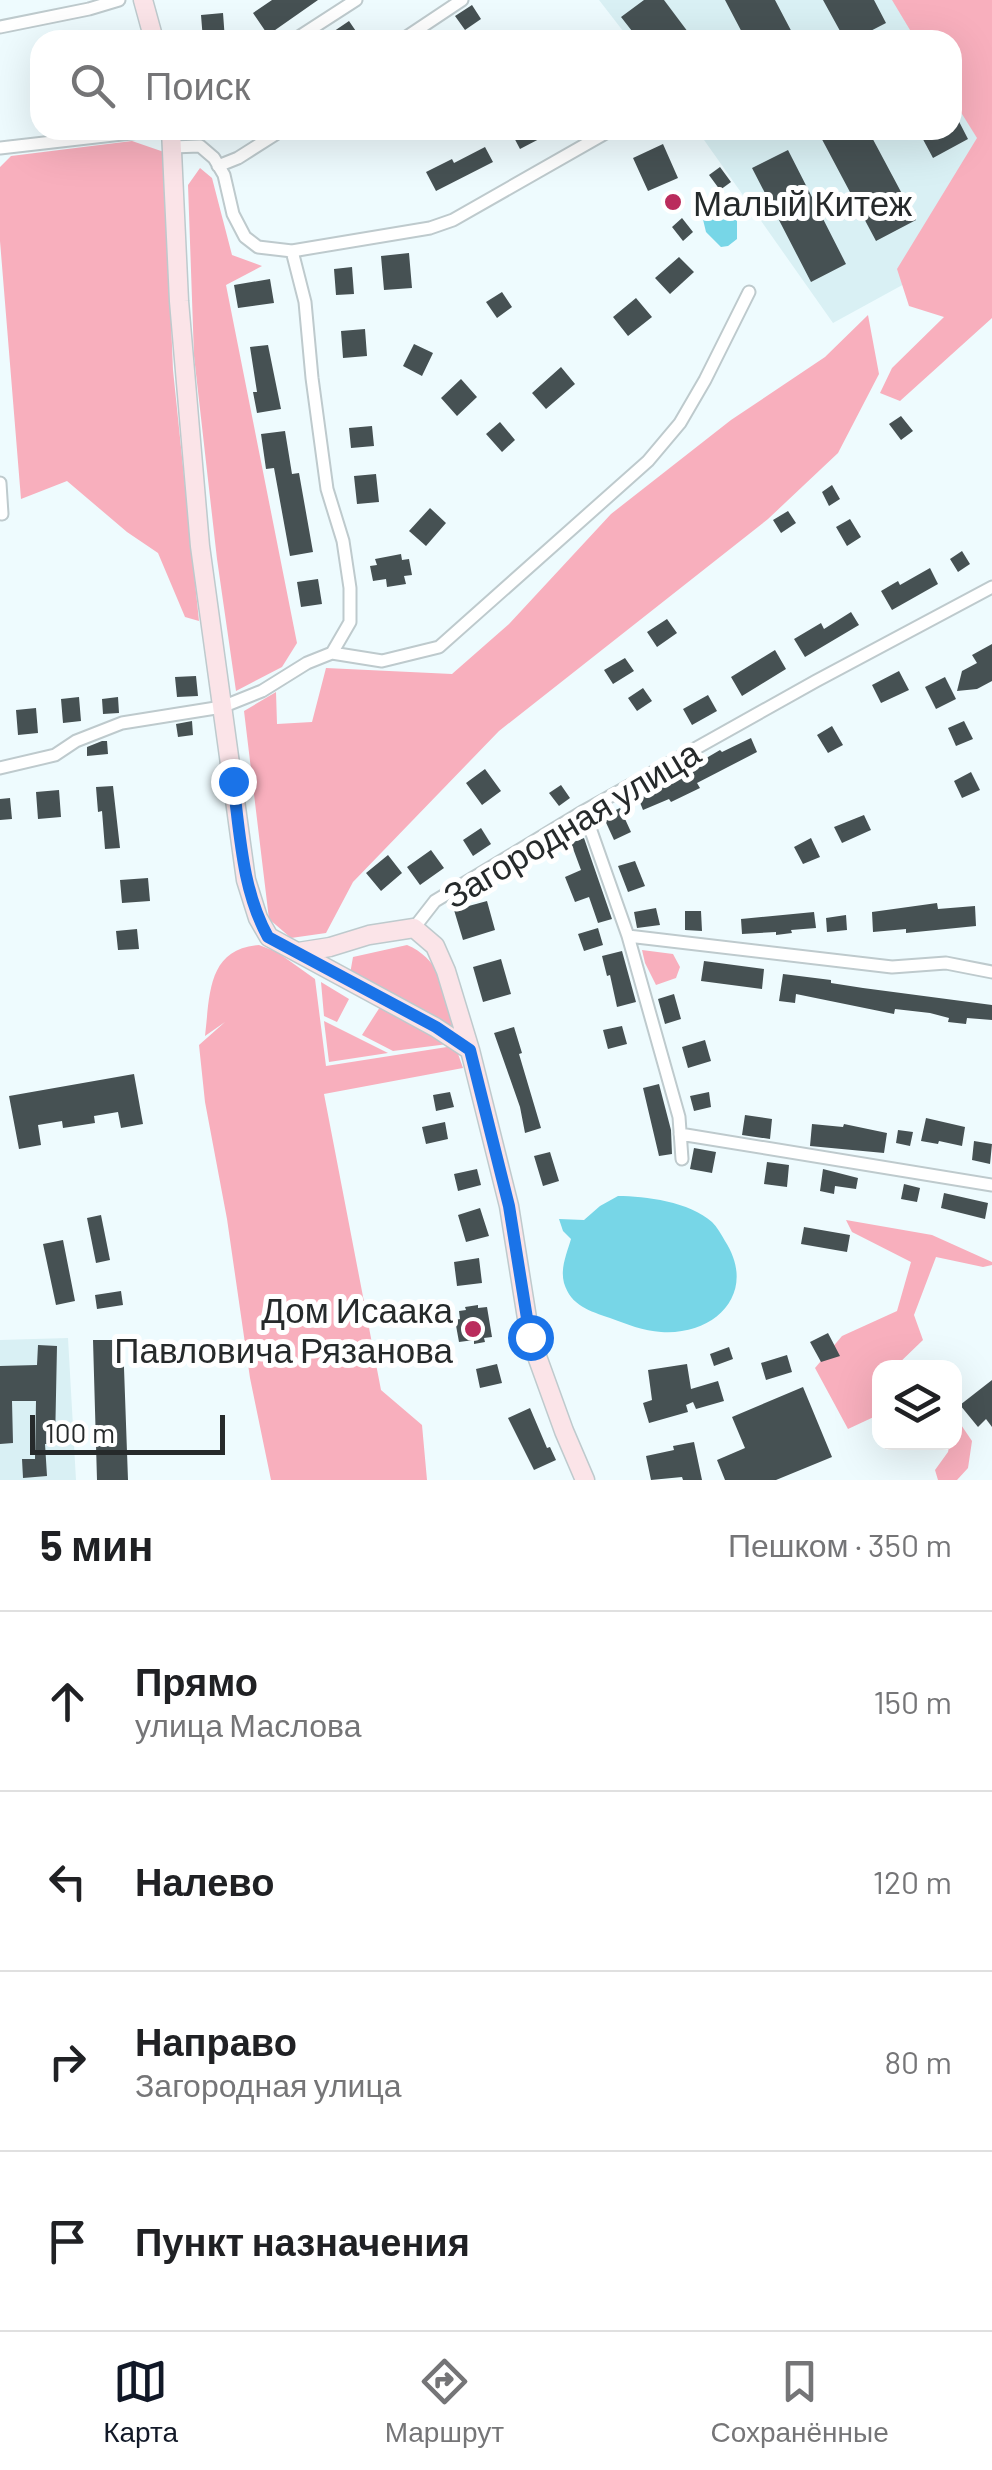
<!DOCTYPE html>
<html lang="ru">
<meta charset="utf-8">
<style>
body{margin:0;font-family:Barlow,sans-serif;background:#f6f6f6;color:#202124}
.controls{position:absolute;right:30px;bottom:30px;display:grid;overflow:hidden;border-radius:20px;box-shadow:0 10px 40px #0002}
.controls button{width:90px;height:90px;display:grid;place-items:center;padding:0;border:0;border-bottom:2px solid #e0e0e0;background:#fff;color:#202124;font:50px sans-serif}
.scale{position:absolute;left:30px;bottom:25px;width:195px;box-sizing:border-box;padding-left:10px;border:5px solid #262a2b;border-top:0;font-size:28px;line-height:35px;white-space:nowrap;color:#262a2b;-webkit-text-stroke:8px #fff;paint-order:stroke}
.stop{position:absolute;width:30px;height:30px;margin:-22px;border:8px solid #1a73e8;border-radius:50%;background:#fff}
.stop.end{background:#1a73e8;border-color:#fff;box-shadow:0 2px 10px #0008}
.list{margin:0;padding:0;list-style:none}
h2{display:flex;justify-content:space-between;align-items:center;height:130px;margin:0;padding:0 40px;font-size:42px}
h2 small{font-size:32px;font-weight:400;color:#757577}
.list li{display:grid;grid-template-columns:65px 1fr auto;gap:30px;align-items:center;box-sizing:border-box;height:180px;padding:0 40px;border-top:2px solid #e0e0e0}
.list b{display:block;font-size:38px;white-space:nowrap}
.list p{margin:0;font-size:32px;white-space:nowrap;color:#757577}
.list em{font-size:32px;font-style:normal;color:#757577}
.icon{flex:none;width:55px;height:55px;fill:none;stroke:currentColor;stroke-width:2;stroke-linecap:round;stroke-linejoin:round}
.map{position:relative;flex:none;width:992px;height:1480px;overflow:hidden}
.search{position:absolute;background:#fff;box-shadow:0 10px 40px #0002;left:30px;right:30px;top:30px;height:110px;display:flex;align-items:center;gap:25px;box-sizing:border-box;padding:0 35px;border-radius:30px;color:#757577;font-size:38px}
.sheet{height:850px;background:#fff}
nav{display:flex;justify-content:space-around;align-items:center;box-sizing:border-box;height:140px;border-top:2px solid #e0e0e0;background:#fff;font-size:28px;color:#757577}
nav a{display:grid;justify-items:center;gap:5px}
nav .on{color:#111827}
.map>svg:first-child{display:block}
.built{fill:#d9f0f4}
.green{fill:#f8afbd}
.water{fill:#77d6e7}
.building{fill:#465153}
.lines{fill:none;stroke-linecap:round;stroke-linejoin:round}
.street-casing{stroke:#becacd;stroke-width:15}
.secondary-casing{stroke:#becacd;stroke-width:21}
.street{stroke:#fff;stroke-width:11}
.secondary{stroke:#fbe4e8;stroke-width:18}
.route{stroke:#1a73e8;stroke-width:12}
.poi-dot{fill:#ba2c5c;stroke:#fff;stroke-width:4}
.labels{text-anchor:middle;dominant-baseline:central;stroke-width:10;stroke-linejoin:round;paint-order:stroke}
.poi-label{font-size:35px;fill:#262a2b;stroke:#fff;text-anchor:start}
.street-label{font-size:35px;fill:#262a2b;stroke:#fff}
</style>
<div class="map">
<svg width="992" height="1480" viewBox="0 0 992 1480">
<rect width="100%" height="100%" fill="#eefbfe"/>
<path class="built" d="M599,0H909L934,40H630Z
M952,69L990,131L917,277L833,323L697,130H952Z
M68,1338L76,1480H0V1340Z"/>
<path class="green" d="M892,0H992V318L900,401L880,393L892,368L944,317L909,306L897,269L977,138L952,98V40H916Z
M132,141L164,152L173,370L199,621L185,617L158,553L127,532L67,481L21,499L0,241V167L11,156Z
M200,168L212,178L232,255L262,266L226,285L297,643L282,667L236,691L217,559L194,356L188,185Z
M868,315L879,374L838,453L768,519L499,731L353,882L326,933L291,938L269,919L244,711L276,692L277,724L312,722L326,668L452,674L509,624L611,514L731,420L825,357Z
M259,945L277,952L315,979L326,1066L447,1047L456,1048L463,1068L324,1094L381,1390L422,1425L427,1480H271L250,1378L227,1219L205,1102L199,1045L225,1022L205,1036C210,995 207,949 259,945Z
M407,945C443,960 448,998 459,1033L350,974L353,957Z
M642,950L673,954L680,967L676,978L656,985L645,963Z
M321,982L349,999L337,1022L324,1016Z
M380,1007L448,1044L393,1051L362,1035Z
M324,1021L388,1053L329,1062Z
M846,1220L932,1235L992,1262V1265L983,1267L936,1257L914,1315L923,1340L895,1367L880,1368L879,1383L875,1388L878,1415L848,1429L815,1368L842,1336L897,1311L911,1262L852,1232Z
M955,1416L972,1441L968,1468L957,1480H938L935,1470L948,1452L950,1443L954,1442Z"/>
<path class="water" d="M710,203C723,202 730,211 737,221V239L728,246L721,247L706,232L701,211L704,206Z
M618,1196C645,1196 690,1202 712,1222C717,1227 721,1234 725,1241C758,1292 716,1336 661,1332C644,1331 626,1324 610,1318C590,1311 571,1306 564,1283C560,1268 567,1253 571,1239L563,1231L559,1219L584,1220L600,1206Z"/>
<path class="building" d="M272,0H318L268,35L253,13Z
M644,0H664L694,40H639L621,17Z
M725,0H775L796,40H746Z
M823,0H874L886,23L853,40H845Z
M472,5L481,19L465,30L455,16Z
M223,13L225,40H203L201,15Z
M349,21L362,40H321Z
M952,108L968,139L933,158L918,130H952Z
M510,130H539L543,137L520,149Z
M817,130H868L916,220L876,241Z
M663,144L678,178L648,191L633,158Z
M485,147L493,162L436,191L426,172L452,159L454,163Z
M788,150L846,264L811,282L752,168Z
M720,167L731,182L720,190L709,175Z
M682,218L693,232L683,241L672,227Z
M409,253L412,288L384,290L381,256Z
M679,257L694,272L670,294L655,278Z
M352,267L354,294L336,295L334,269Z
M270,279L274,303L238,308L234,285Z
M502,292L512,307L497,318L486,302Z
M636,298L652,317L628,336L613,317Z
M365,329L367,356L343,358L341,331Z
M414,344L433,353L422,376L403,366Z
M268,345L281,409L257,413L253,392H257L250,347Z
M561,367L575,384L546,409L532,393Z
M461,379L477,397L457,416L441,398Z
M901,416L913,431L901,440L889,424Z
M500,422L515,440L502,452L486,434Z
M372,426L374,446L351,448L349,428Z
M285,431L292,474L299,473L313,552L290,556L274,468L266,469L261,434Z
M376,474L379,502L357,504L354,476Z
M832,485L840,499L829,506L822,492Z
M430,508L446,523L426,546L409,531Z
M788,511L796,523L781,533L773,520Z
M850,519L861,537L847,546L836,527Z
M962,551L970,564L958,572L950,559Z
M401,554L402,560L409,559L412,575L404,576L406,584L387,587L386,579L373,581L370,566L377,565L375,559Z
M930,568L938,584L892,610L881,591L898,581L900,585Z
M318,579L322,604L301,607L297,582Z
M851,612L859,625L805,657L794,639L821,623L824,629Z
M667,619L677,633L657,647L647,632Z
M992,644V681L977,689L957,691L962,671L977,663L972,655Z
M775,650L786,669L742,696L731,677Z
M625,658L634,671L613,684L604,670Z
M899,671L909,690L881,703L872,685Z
M196,676L198,696L177,697L175,677Z
M945,677L956,699L936,709L925,687Z
M643,688L652,701L637,711L628,698Z
M708,695L717,711L692,725L683,709Z
M79,697L81,721L63,723L61,699Z
M118,697L119,713L103,714L102,699Z
M36,708L38,733L18,735L16,710Z
M192,721L193,735L178,737L176,724Z
M964,721L973,739L956,746L948,728Z
M832,726L843,745L828,753L817,735Z
M751,738L757,752L697,783L700,788L671,802L669,799L643,810L637,795L662,784L720,750L722,752Z
M102,741H107L108,754L87,756V747Z
M485,769L501,791L482,805L466,783Z
M971,772L980,790L962,798L954,781Z
M561,785L570,798L559,806L549,793Z
M113,786L120,848L105,849L102,811L98,812L96,787Z
M59,790L61,817L38,819L36,792Z
M10,798L12,819L0,820V799Z
M620,808L631,832L614,840L603,816Z
M864,815L871,830L842,843L834,827Z
M481,828L491,844L473,856L463,840Z
M584,838L612,919L598,923L589,897L575,902L565,877L581,870L571,843Z
M811,838L820,857L803,864L794,847Z
M431,850L444,868L420,885L407,867Z
M388,855L402,873L381,891L366,873Z
M635,861L645,886L628,892L618,866Z
M148,878L150,901L122,903L120,880Z
M487,901L495,930L463,940L454,910Z
M937,903L938,909L975,906L976,926L906,933V929L873,932L872,912Z
M656,908L660,925L637,928L634,912Z
M685,911H701L702,931L685,930Z
M814,912L816,928L791,930L792,933L776,935V932L742,934L741,919Z
M846,915L847,930L827,932L826,918Z
M598,928L603,945L584,951L578,934Z
M137,929L139,949L118,950L116,931Z
M622,951L636,1002L617,1007L610,975L607,976L602,956Z
M501,959L511,994L483,1002L473,967Z
M704,961L764,969L762,989L701,981Z
M783,974L831,980V983L863,988L992,1005V1020L967,1018L966,1024L948,1022L949,1018L930,1013L895,1009L894,1014L796,994L795,1003L779,1001Z
M674,994L681,1019L665,1024L658,999Z
M622,1026L627,1044L608,1049L603,1030Z
M514,1027L522,1053L519,1054L541,1128L525,1133L520,1107L494,1033Z
M705,1040L711,1061L688,1068L682,1047Z
M134,1074L143,1124L121,1128L118,1112L94,1116L95,1123L63,1128L62,1121L38,1125L41,1145L19,1149L9,1096Z
M659,1084L671,1130L672,1154L659,1156L643,1088Z
M450,1092L454,1107L436,1111L433,1095Z
M709,1092L711,1107L694,1111L690,1096Z
M745,1115L772,1119L770,1139L742,1135Z
M926,1118L965,1127L962,1146L939,1141L938,1144L921,1141Z
M445,1122L448,1139L426,1144L422,1127Z
M812,1124L843,1127L844,1124L887,1133L884,1153L810,1146Z
M898,1130L913,1132L910,1146L896,1143Z
M974,1141L992,1144L990,1164L972,1160Z
M694,1148L716,1152L712,1173L690,1169Z
M550,1152L559,1181L543,1186L534,1156Z
M767,1162L789,1165L787,1187L764,1184Z
M477,1169L481,1185L458,1191L454,1174Z
M823,1169L858,1178L856,1189L835,1186L834,1194L820,1191Z
M904,1184L920,1188L917,1202L901,1199Z
M944,1193L988,1203L985,1219L941,1208Z
M480,1208L489,1236L466,1242L458,1215Z
M101,1215L110,1260L96,1263L87,1218Z
M804,1227L850,1235L847,1252L801,1244Z
M63,1240L75,1301L56,1305L43,1244Z
M479,1258L482,1283L457,1286L454,1262Z
M121,1291L123,1305L97,1309L95,1295Z
M478,1305V1308L487,1307L492,1337L484,1338L485,1342L474,1344V1340L459,1342L455,1320L460,1319L459,1311L466,1310L465,1307Z
M828,1333L840,1356L821,1362L810,1342Z
M93,1340H123L128,1480H97Z
M38,1345L57,1346L55,1444H45L47,1476L23,1478L22,1459H35L36,1401H12L13,1443L0,1444V1366L37,1365Z
M729,1347L733,1359L714,1366L710,1354Z
M787,1355L792,1372L766,1380L761,1363Z
M497,1364L502,1383L480,1388L476,1369Z
M687,1364L691,1389L718,1381L724,1401L696,1409L693,1402L686,1405L688,1412L649,1423L643,1403L652,1400L648,1370Z
M992,1380V1427L986,1419L978,1427L960,1405Z
M803,1387L832,1457L776,1480H725L717,1460L745,1448L732,1417Z
M530,1408L547,1448L550,1447L556,1460L534,1470L508,1418Z
M694,1442L702,1480H683L682,1477L651,1480L646,1456L674,1450L673,1446Z"/>
<g class="lines">
<defs>
<path id="street" d="M0,27L89,9L119,0
M294,40L356,0
M402,40L462,0
M172,147L200,146L214,158L224,175L233,214L245,237L258,247L292,251L430,228L453,220L611,130
M0,148L157,130
M218,166L238,158L282,130
M292,251L305,302L312,378L327,489L343,541L350,588V622L332,653
M0,483L2,514
M0,768L55,755L76,741L122,723L222,707L262,691L307,663L332,653L382,661L439,647L648,461L680,423L705,380L749,292
M584,811L628,936L679,1117L682,1159
M414,928L435,901L584,811L816,681L992,587
M628,936L892,967L946,963L992,972
M680,1134L992,1185"/>
<path id="secondary" d="M143,0L154,40
M171,130L179,301L200,546L246,880L258,918L269,937L435,1027L470,1050
M298,952L330,947L369,935L414,928L435,946L446,971L470,1050L509,1206L530,1337L564,1431L585,1480"/>
</defs>
<use href="#street" class="street-casing"/>
<use href="#secondary" class="secondary-casing"/>
<use href="#street" class="street"/>
<use href="#secondary" class="secondary"/>
</g>
<g class="lines">
<path class="route" d="M233,781C240,834 242,890 268,937L436,1027L470,1050L509,1206L530,1337"/>
</g>
<g class="poi-dot">
<circle cx="673" cy="202" r="10"/>
<circle cx="473" cy="1329" r="10"/>
</g>
<g class="labels">
<g class="poi-label">
<text x="693" y="202">Малый Китеж</text>
<text x="453" y="1309" text-anchor="end">Дом Исаака<tspan x="453" dy="40">Павловича Рязанова</tspan></text>
</g>
<g class="street-label">
<text transform="translate(571 823) rotate(-31)">Загородная улица</text>
</g>
</g>
</svg>
<div class="controls">
<button><svg class="icon" aria-label="layers" viewBox="0 0 24 24"><path d="M12 4l9 5-9 5-9-5zM3 14l9 5 9-5"/></svg></button>
</div>
<div class="scale">100 m</div>
<div class="stop" style="left:530px;top:1337px"></div>
<div class="stop end" style="left:233px;top:781px"></div>
<div class="search"><svg class="icon" aria-label="search" viewBox="0 0 24 24"><circle cx="10" cy="10" r="6"/><path d="M15 15l6 6"/></svg>Поиск</div>
</div>
<section class="sheet">
<h2>5 мин<small>Пешком · 350 m</small></h2>
<ul class="list">
<li><svg class="icon" aria-label="ahead" viewBox="0 0 24 24"><path d="M12 20V5M6 11l6-6 6 6"/></svg><div><b>Прямо</b><p>улица Маслова</p></div><em>150 m</em></li>
<li><svg class="icon" aria-label="left" viewBox="0 0 24 24"><path d="M17 20v-9H6M10 6l-5 5 5 5"/></svg><div><b>Налево</b></div><em>120 m</em></li>
<li><svg class="icon" aria-label="right" viewBox="0 0 24 24"><path d="M7 20v-9h11M14 6l5 5-5 5"/></svg><div><b>Направо</b><p>Загородная улица</p></div><em>80 m</em></li>
<li><svg class="icon" aria-label="arrive" viewBox="0 0 24 24"><path d="M6 21V4h12l-3 4 3 4H6"/></svg><div><b>Пункт назначения</b></div></li>
</ul>
</section>
<nav>
<a class="on"><svg class="icon" aria-label="map" viewBox="0 0 24 24"><path d="M3 6l6-2 6 2 6-2v14l-6 2-6-2-6 2zM9 4v14M15 6v14"/></svg>Карта</a>
<a><svg class="icon" aria-label="directions" viewBox="0 0 24 24"><path d="M12 3l9 9-9 9-9-9zM9 14v-3h6M13 9l2 2-2 2"/></svg>Маршрут</a>
<a><svg class="icon" aria-label="saved" viewBox="0 0 24 24"><path d="M7 4h10v16l-5-4-5 4z"/></svg>Сохранённые</a>
</nav>
